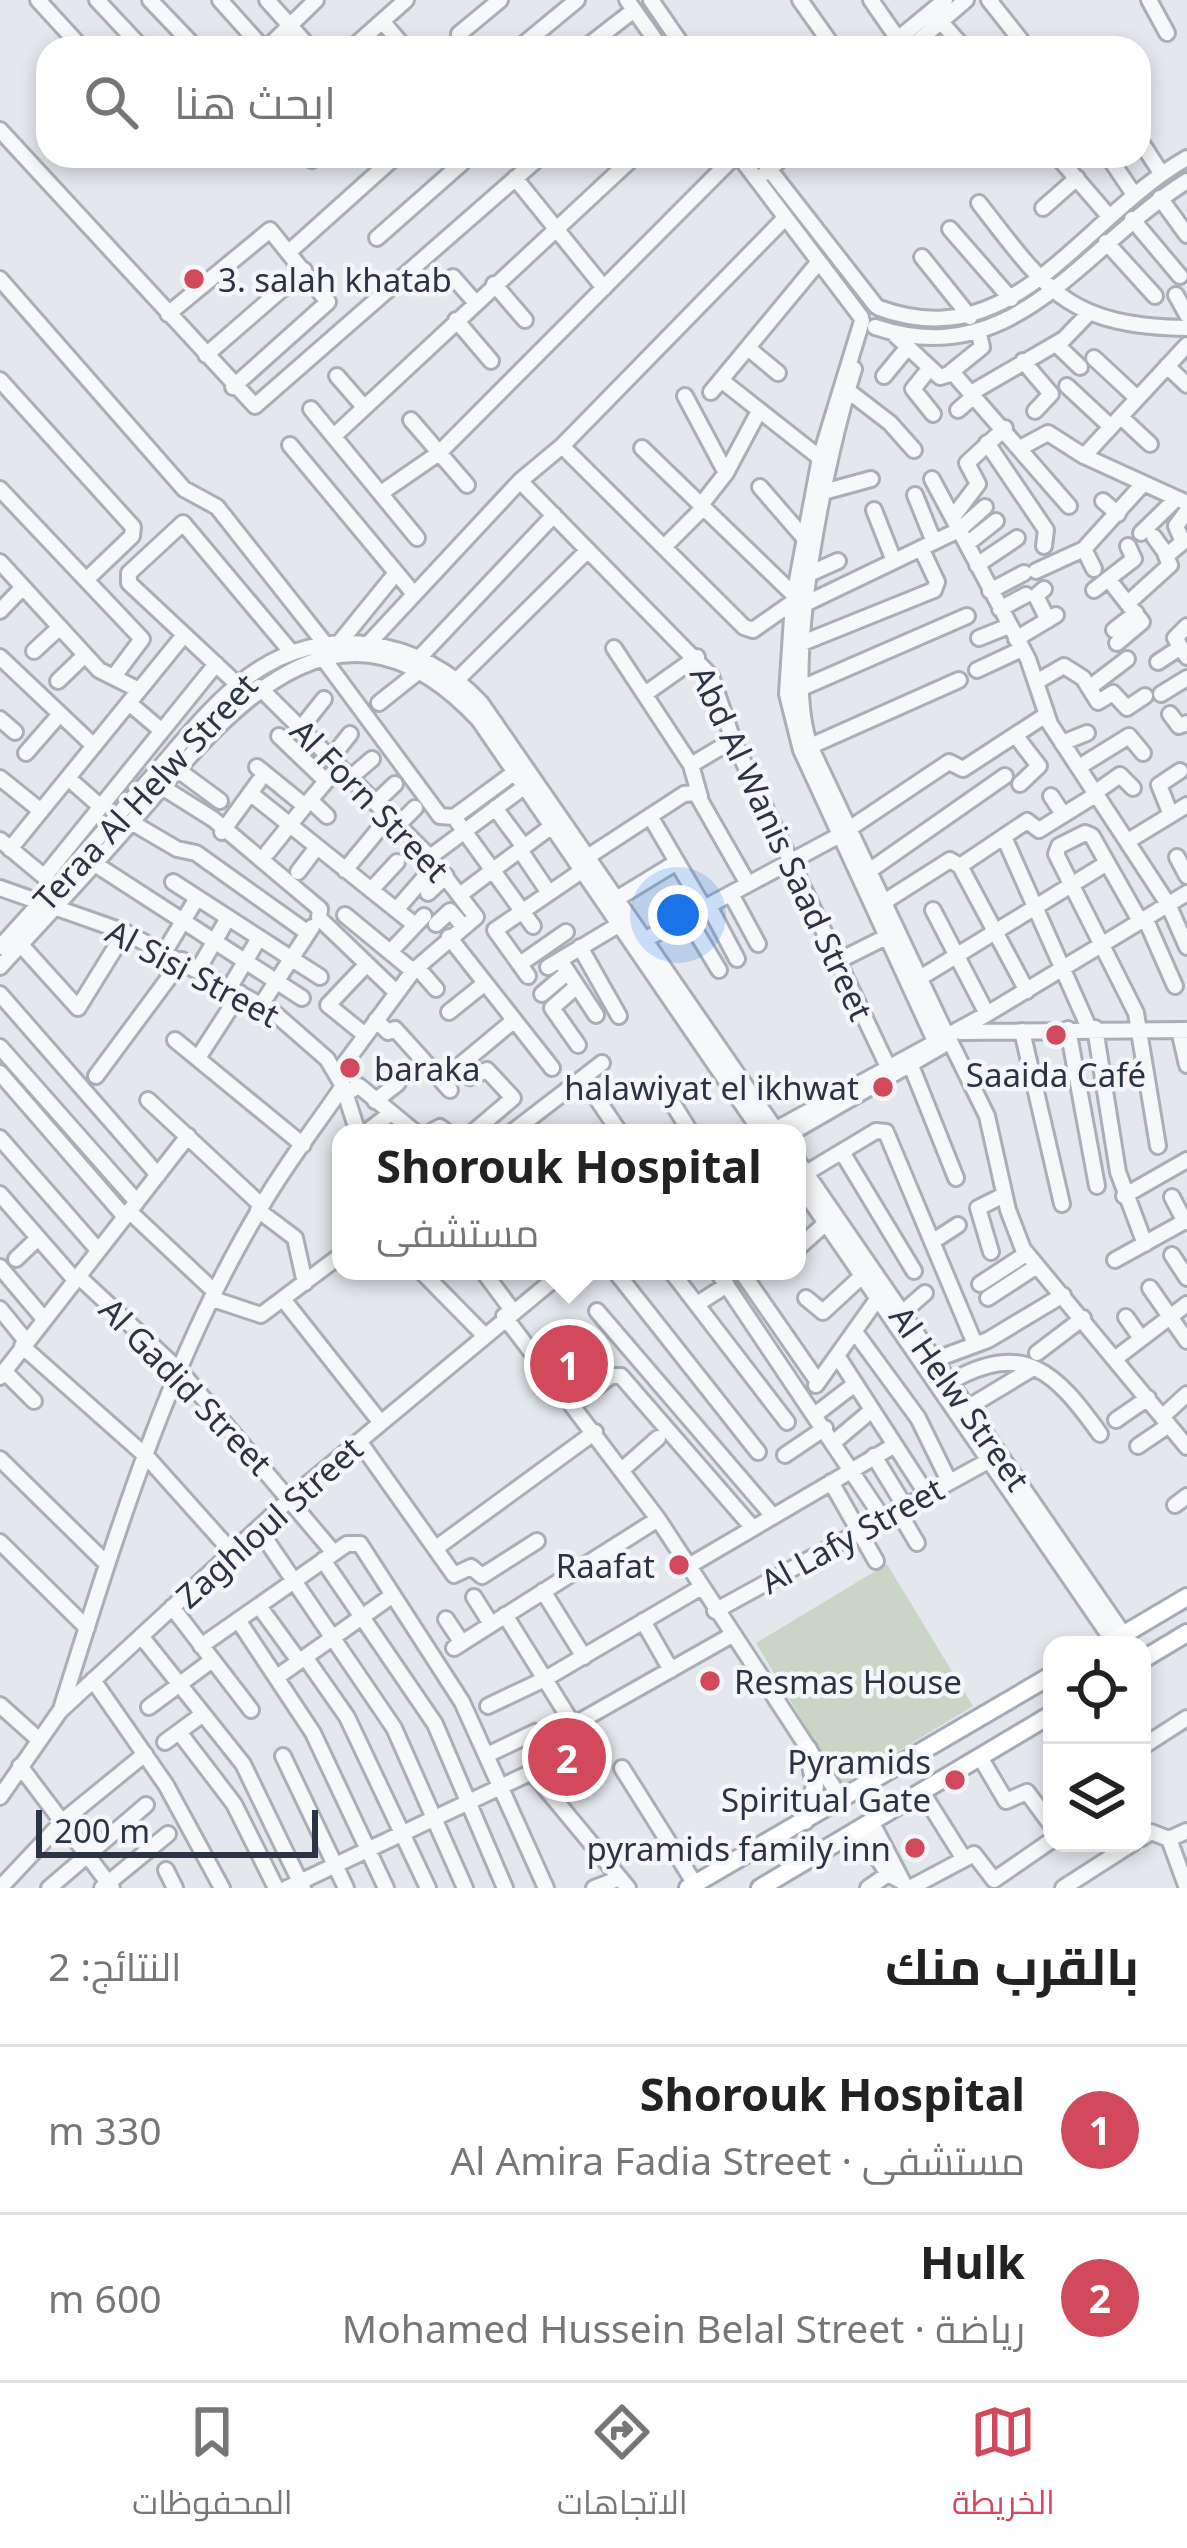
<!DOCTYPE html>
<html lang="ar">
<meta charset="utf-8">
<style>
body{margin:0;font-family:"Noto Sans",Cairo,sans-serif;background:#f2f2f2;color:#222;direction:rtl}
.controls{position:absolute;right:36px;bottom:36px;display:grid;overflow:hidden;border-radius:24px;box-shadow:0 6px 18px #0003}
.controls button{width:108px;height:108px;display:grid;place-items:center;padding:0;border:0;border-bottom:3px solid #e0e0e0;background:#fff;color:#222;font:60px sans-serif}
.scale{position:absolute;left:36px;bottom:30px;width:282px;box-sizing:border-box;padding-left:12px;border:6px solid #2b3445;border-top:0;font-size:33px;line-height:42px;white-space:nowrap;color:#2b3445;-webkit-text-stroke:9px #f4f6f9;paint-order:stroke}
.you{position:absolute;left:678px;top:915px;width:42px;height:42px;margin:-30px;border:9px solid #fff;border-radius:50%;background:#1a73e8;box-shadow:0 0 0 18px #1a73e833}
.badge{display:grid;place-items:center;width:78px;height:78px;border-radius:50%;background:#d1495b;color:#fff;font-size:39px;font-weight:700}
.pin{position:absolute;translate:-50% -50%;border:6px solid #fff;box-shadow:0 3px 12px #0006}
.popup{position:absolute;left:332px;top:1124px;width:474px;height:156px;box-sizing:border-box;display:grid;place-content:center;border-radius:24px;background:#fff;filter:drop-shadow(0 3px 9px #0005);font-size:39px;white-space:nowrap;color:#767676}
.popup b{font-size:45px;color:#222}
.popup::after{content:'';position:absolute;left:50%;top:100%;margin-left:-24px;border:24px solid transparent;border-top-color:#fff}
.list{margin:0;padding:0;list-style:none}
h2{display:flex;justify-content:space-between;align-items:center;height:156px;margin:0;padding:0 48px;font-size:51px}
h2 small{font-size:39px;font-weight:400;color:#767676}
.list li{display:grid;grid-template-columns:78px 1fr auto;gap:36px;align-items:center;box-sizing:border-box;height:168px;padding:0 48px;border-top:3px solid #e0e0e0}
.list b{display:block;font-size:45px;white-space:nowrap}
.list p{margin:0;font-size:39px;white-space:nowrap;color:#767676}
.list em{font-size:39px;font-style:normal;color:#767676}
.icon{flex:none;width:66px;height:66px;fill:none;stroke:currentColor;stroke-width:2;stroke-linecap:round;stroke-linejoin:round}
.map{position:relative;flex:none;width:1187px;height:1888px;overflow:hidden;direction:ltr}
.search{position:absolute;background:#fff;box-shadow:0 6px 18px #0003;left:36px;right:36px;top:36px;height:132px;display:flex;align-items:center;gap:30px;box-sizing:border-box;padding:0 42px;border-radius:36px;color:#767676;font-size:45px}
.sheet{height:492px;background:#fff}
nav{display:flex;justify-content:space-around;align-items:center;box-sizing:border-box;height:168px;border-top:3px solid #e0e0e0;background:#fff;font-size:33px;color:#767676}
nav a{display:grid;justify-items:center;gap:6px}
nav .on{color:#d1495b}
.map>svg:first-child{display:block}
.green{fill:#c9d6c5}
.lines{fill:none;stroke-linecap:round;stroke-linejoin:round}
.stream{stroke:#9fb4cc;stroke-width:3}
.minor-casing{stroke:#a9aeb7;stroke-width:20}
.major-casing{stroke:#a3abb8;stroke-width:22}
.minor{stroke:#f7f8fa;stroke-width:14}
.major{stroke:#fff;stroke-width:16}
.poi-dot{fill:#d1495b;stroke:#f4f6f9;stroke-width:4.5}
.labels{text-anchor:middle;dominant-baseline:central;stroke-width:9;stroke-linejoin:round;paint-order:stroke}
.poi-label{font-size:33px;fill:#2b3445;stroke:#f4f6f9;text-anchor:end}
.street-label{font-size:33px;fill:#2b3445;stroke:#f4f6f9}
</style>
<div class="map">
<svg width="1187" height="1888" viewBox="0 0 1187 1888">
<rect width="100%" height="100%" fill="#e4e7ec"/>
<path class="green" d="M887,1564L973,1706L841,1786L756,1643Z"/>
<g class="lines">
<path class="stream" d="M1141,199L1187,169"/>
<defs>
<path id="minor" d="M38,0L82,48
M97,0L142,48
M150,0L196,48
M220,0L263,48
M267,0L310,48
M627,0L661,48
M651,0L684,48
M800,0L834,48
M871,0L898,39
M989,0L1027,48
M1149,0L1167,33
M935,15L964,48
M382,21L405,48
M267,48L316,0
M352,48L406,0
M459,48V34L500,0
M519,48L577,0
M585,48L634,10
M887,48L945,0
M910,48L966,0
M0,130L255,406L541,156
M1139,139L1161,173
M739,156L861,317
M759,156L876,306
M1057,156L1107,214
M1108,156L1133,193
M312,160L317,156
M765,173L785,156
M515,178L604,288
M1160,198L1187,235
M979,203C1047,291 1068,326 1187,328
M1043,208L1077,178
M784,219L562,446L744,627L753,630L793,602
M1132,219L1180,276
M950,229L1011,299
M377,238L462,163L464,156
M1106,242L1155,296
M289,252L396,156
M922,257L970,317
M453,277L475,302
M0,279L184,489L217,507L326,645
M494,284L525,320
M1176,295L1187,315
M879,308C1015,358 1080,219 1187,158
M168,314L270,230L328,302L233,387
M456,320L491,361
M862,321L820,458L793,602L787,694L801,750L935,1041
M875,327C1015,374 1082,247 1187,181
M895,335L940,377L953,373L1069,506
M1056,344L1080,367
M748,348L778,373
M206,355L304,270
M1094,358L1137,398
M1023,361L1051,394L1035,411
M1167,366L1187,385
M930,368L913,389L933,414
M854,369C827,453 781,666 810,746L946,1034
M951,372L982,347L979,334
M337,376L364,407
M884,376L908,347
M0,380L133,527L132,536L86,580
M721,380L820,458
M1067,386L1111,427
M847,390L890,423L914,450
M711,392L817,264
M971,393L1064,339L1089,313
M685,396L726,473
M311,409L417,538
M958,410L974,396
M1121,417L1150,444
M411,420L467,485
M334,436L635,156
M987,443L1046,530L1044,546
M290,445L414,594
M1022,447L1048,433L1084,456L1187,503
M642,448L794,595
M1084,456L1187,345
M932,479L1028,659L1050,724L1168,904L1187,947
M520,481L562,446
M760,487L805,539
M0,489L142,639L115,675
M827,491L871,479
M381,493L439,453L735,156
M915,495L934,542
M1103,501L1118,514
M701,505L726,473L758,413
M874,510L894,561
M953,517L978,484L967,463L1005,428
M1141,533L1174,501
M1154,537L1167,555
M1183,542L1176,526L1187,511
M967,544L996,521
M664,547L704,507
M0,562L99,670L139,690
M977,565L1017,538
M1094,569L1084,549L1142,485
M1036,571L1084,549
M811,573L838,561
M1109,580L1142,622L1117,643
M1044,589L1036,596L1048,620
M1094,590L1134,559L1128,546
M990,591L1024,573
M1128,603L1170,565L1166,556L1183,542
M805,604L959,530L985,507
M1000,609L1026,595
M0,611L23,587
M1187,626L1175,638L1187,657
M1114,630L1136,613
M979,638L1009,626
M1016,639L1056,615
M339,643L396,573
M369,643L520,481L711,676L733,740L889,1069
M800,644L934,590L937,582L921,548
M614,648L691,765L700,797
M34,651L60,627
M0,657L94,746
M420,657L554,515
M323,658L440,816L454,817L515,772
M1158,662L1181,647
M977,670L1022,649
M458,679L588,550
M58,681L85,655
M1038,681L1064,666L1083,678L1098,702L1113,693L1127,708L1145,696
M238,685L129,583V573L183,523L292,653
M259,687L430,857L476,917L413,971L337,1074
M1089,688L1127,659
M797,690L967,616
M645,694L697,657
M1161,694L1187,678
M129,703L162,731
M379,703L418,672
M1170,714L1179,726L1187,723
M0,719L15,732
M301,728L324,699
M1015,735L1039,766L1020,784
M279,736L326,781
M1062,743L1087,733
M804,749L959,680
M26,753L60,714
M331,758L350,734
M691,765L733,740
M257,767L305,806L268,852
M1079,767L1129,736L1143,753
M178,770L220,801
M0,778L41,811
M68,778L101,807
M350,778L372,759
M162,787L213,819L320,909L319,918L396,992
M1096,792L1120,775L1133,788
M250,793L415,925
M1051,796L1063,814
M310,800L327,816
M375,803L395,784
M305,806L339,766
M495,808L524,847
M1171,815L1159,785L1180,771
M650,816L704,908
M454,817L533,926
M131,822L177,849L196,853L308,933
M398,825L415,808
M222,832L259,781
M1004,837L1089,1028
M0,840L47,879
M1128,841L1187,805
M10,849L184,635
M520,850L549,893
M589,856L684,794L696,793L748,884
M430,857L532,781
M1177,857L1187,876
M95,864L302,998
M960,866L1027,991
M345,870L389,817
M869,871L1005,776
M298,872L317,847
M44,877L216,664
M173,882L320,977
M0,888L125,932L272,1011L327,1059L343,1086L358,1133
M371,890L397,862
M428,893L446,876
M461,894L552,826
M731,894L758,944
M618,898L677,862
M884,902L950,860L960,866L1027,821L1039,830L1097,794
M709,906L737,959
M396,910L436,864
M933,910L987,1014
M345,915L413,971
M687,917L719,970
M1145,918L1175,986
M1140,921L1092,836L1085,833L1059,846L1056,854L1136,1013L1158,1146
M436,924L450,911L464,927
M449,937L552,1068
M646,939L840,835L949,762L963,769L1046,715
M21,945L78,1008L125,932
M0,947C48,895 94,842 141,789C175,752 208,706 249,676C323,621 421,638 481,703L778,1133
M580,947L619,1016
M165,951L197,898
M390,952L424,916
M560,960L596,1015
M838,961L888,936
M520,964L566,932
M365,966L328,1005L365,1035
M0,967C46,917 92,868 136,817C231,708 339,570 479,720L762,1133
M417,967L436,989
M548,967L620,924
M199,968L228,918
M528,976L495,930L583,870
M920,978L1107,863
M577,986L552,1008L578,1045
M230,987L259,938
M0,994L158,1175
M542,994L568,972
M261,1005L312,927
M449,1012L484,984
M376,1020L388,1032L395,1029L450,1090
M1095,1028L1118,1172L1145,1244
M1068,1029L1097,1186
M1179,1030L1187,1065
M1022,1031L1062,1204
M960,1032L1187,1030
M175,1040L303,1145
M950,1041L987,1116L1008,1210L1023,1249L1187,1447
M0,1047L137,1202
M198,1058L240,993
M460,1066L470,1077L487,1070L513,1098L472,1133
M912,1068L956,1178
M452,1072L512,1022
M0,1073L125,1217
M96,1076L182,960
M583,1078L620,1133
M346,1093L359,1086L416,1133
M670,1099L691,1133
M148,1100L261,1205
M375,1101L398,1083
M771,1132L987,1014L1187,893
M365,1133L391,1113
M429,1133L440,1127L448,1133
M511,1133L602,1063
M791,1133L942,1046
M0,1138L98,1250
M842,1152L914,1271
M797,1160L1124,1635
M806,1173L876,1131L886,1132L975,1344
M797,1181L1113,1641
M0,1194L75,1280
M1124,1196L1187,1160
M1172,1197L1185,1222
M258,1210L295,1238L305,1283
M129,1211L215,1292
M935,1240L958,1225
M797,1249L827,1222
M991,1252L978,1208L1004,1195
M1172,1255L1187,1278
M16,1259L38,1238
M1115,1260L1187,1220
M0,1267L44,1319
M421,1271L483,1334
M483,1271L512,1310
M615,1271L758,1452
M671,1271L787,1422
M717,1271L882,1517
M741,1271L818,1382
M78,1276L181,1372L334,1553
M980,1284L1026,1254
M1150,1288L1187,1341
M806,1298L823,1312L863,1275
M988,1298L1037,1266
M213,1299L261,1315L341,1255
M283,1299L381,1423
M697,1304L727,1285
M0,1309L26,1341
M597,1311L772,1515
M902,1313L925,1293
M504,1316L658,1519L842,1800
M1126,1317L1140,1337
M855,1332L918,1418L949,1481
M22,1346L147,1457L232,1552
M1037,1353L1083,1318
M838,1357L926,1493
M1116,1358L1187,1304
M934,1360L988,1340L1063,1295
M4,1371L34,1401
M0,1377L188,1136
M950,1382C1025,1339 1056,1373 1100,1434
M816,1385L878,1298
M574,1404L611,1376H621L752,1527
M967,1408L1030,1370
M816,1414L855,1384
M1162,1417L1187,1394
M1116,1420L1148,1398
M359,1441L454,1575L471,1567L482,1576L537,1541
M834,1442L872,1410
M1138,1446L1169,1425
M785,1455L825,1428
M874,1456L904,1505
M0,1459L107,1564
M623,1469L658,1438
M831,1482L876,1561
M1175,1505L1187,1496
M897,1509L917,1543
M258,1528L394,1728L465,1888
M0,1542L87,1628
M436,1548L595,1432
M323,1560L435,1724L505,1888
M687,1567L895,1445
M543,1591L584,1657
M474,1597L491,1624
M259,1606L299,1661
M172,1607L251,1710
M715,1611L990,1460
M505,1615L574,1726
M446,1619L462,1643
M238,1620L313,1733L386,1888
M643,1621L671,1670
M141,1636L243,1764L303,1888
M201,1646L347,1544H360L462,1702L546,1888
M454,1648L658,1519
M305,1657L347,1717L428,1888
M277,1677L393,1595
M93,1680L166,1785L222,1888
M0,1705L38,1739
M62,1706C115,1538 169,1359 261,1207C285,1165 316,1126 343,1086
M488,1706L545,1679L700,1588
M149,1707L211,1661
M179,1732L234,1804L276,1888
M165,1742L203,1714
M1142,1747L1187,1718
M487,1755L535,1732L545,1741L732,1635
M283,1756L346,1888
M980,1757L1006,1801L1027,1792L1052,1826
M20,1766L112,1888
M622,1768L695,1884
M922,1792L964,1859
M0,1797L60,1711L292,1497L564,1271
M872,1823L906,1888
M860,1831L888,1874L901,1881
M1142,1838L1151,1832L1169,1839
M1169,1839L1187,1888
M1169,1839L1187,1831
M166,1870L175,1888
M0,1888L64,1820L145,1754
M49,1888L146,1805
M102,1888L168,1834
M287,1888L532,1772L628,1888
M594,1888L620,1878
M868,1888L888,1874
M910,1888L974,1854L994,1880L1052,1840
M1063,1888L1133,1843"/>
<path id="major" d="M1106,1645L1187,1597
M1142,1660L1187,1633
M805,1821L815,1786L808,1749
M688,1888L1052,1675
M760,1888L1052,1714"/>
</defs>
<use href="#minor" class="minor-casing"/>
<use href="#major" class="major-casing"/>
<use href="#minor" class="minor"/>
<use href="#major" class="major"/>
</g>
<g class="poi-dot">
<circle cx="194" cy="279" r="12"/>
<circle cx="1056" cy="1035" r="12"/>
<circle cx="350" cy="1068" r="12"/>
<circle cx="883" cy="1087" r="12"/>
<circle cx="679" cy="1565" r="12"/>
<circle cx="710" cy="1681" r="12"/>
<circle cx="955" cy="1780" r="12"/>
<circle cx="915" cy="1848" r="12"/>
</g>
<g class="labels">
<g class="poi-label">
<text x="218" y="279" text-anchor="start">3. salah khatab</text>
<text x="374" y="1068" text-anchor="start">baraka</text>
<text x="1056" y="1074" text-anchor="middle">Saaida Café</text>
<text x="859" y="1087">halawiyat el ikhwat</text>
<text x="655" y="1565">Raafat</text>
<text x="734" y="1681" text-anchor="start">Resmas House</text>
<text x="931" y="1761">Pyramids<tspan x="931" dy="38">Spiritual Gate</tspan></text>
<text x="891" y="1848">pyramids family inn</text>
</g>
<g class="street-label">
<text transform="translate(145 792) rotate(-47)">Teraa Al Helw Street</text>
<text transform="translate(370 800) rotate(46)">Al Forn Street</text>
<text transform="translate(782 843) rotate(65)">Abd Al Wanis Saad Street</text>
<text transform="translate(193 973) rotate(28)">Al Sisi Street</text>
<text transform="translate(186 1386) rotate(46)">Al Gadid Street</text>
<text transform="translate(960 1398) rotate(55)">Al Helw Street</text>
<text transform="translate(269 1522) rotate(-42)">Zaghloul Street</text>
<text transform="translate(852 1535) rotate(-29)">Al Lafy Street</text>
</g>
</g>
</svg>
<div class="controls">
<button><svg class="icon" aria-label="locate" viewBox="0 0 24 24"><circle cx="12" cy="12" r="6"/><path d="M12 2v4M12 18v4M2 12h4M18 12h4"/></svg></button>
<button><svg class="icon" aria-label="layers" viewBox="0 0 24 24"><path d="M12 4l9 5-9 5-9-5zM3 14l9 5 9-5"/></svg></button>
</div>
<div class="scale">200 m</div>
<div class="you"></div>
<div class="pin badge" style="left:569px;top:1364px">1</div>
<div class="popup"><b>Shorouk Hospital</b>مستشفى</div>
<div class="pin badge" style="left:567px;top:1757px">2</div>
<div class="search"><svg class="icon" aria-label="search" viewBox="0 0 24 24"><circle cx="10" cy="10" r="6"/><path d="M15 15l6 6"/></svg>ابحث هنا</div>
</div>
<section class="sheet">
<h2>بالقرب منك<small>النتائج: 2</small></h2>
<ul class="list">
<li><span class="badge">1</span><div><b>Shorouk Hospital</b><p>مستشفى · Al Amira Fadia Street</p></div><em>330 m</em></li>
<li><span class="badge">2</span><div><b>Hulk</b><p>رياضة · Mohamed Hussein Belal Street</p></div><em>600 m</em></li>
</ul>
</section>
<nav>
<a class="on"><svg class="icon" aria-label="map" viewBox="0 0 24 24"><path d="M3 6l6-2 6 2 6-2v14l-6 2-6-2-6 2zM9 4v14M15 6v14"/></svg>الخريطة</a>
<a><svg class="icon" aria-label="directions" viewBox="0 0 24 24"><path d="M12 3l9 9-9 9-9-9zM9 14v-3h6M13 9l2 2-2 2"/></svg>الاتجاهات</a>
<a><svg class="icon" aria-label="saved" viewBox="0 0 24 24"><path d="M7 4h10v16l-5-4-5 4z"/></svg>المحفوظات</a>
</nav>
